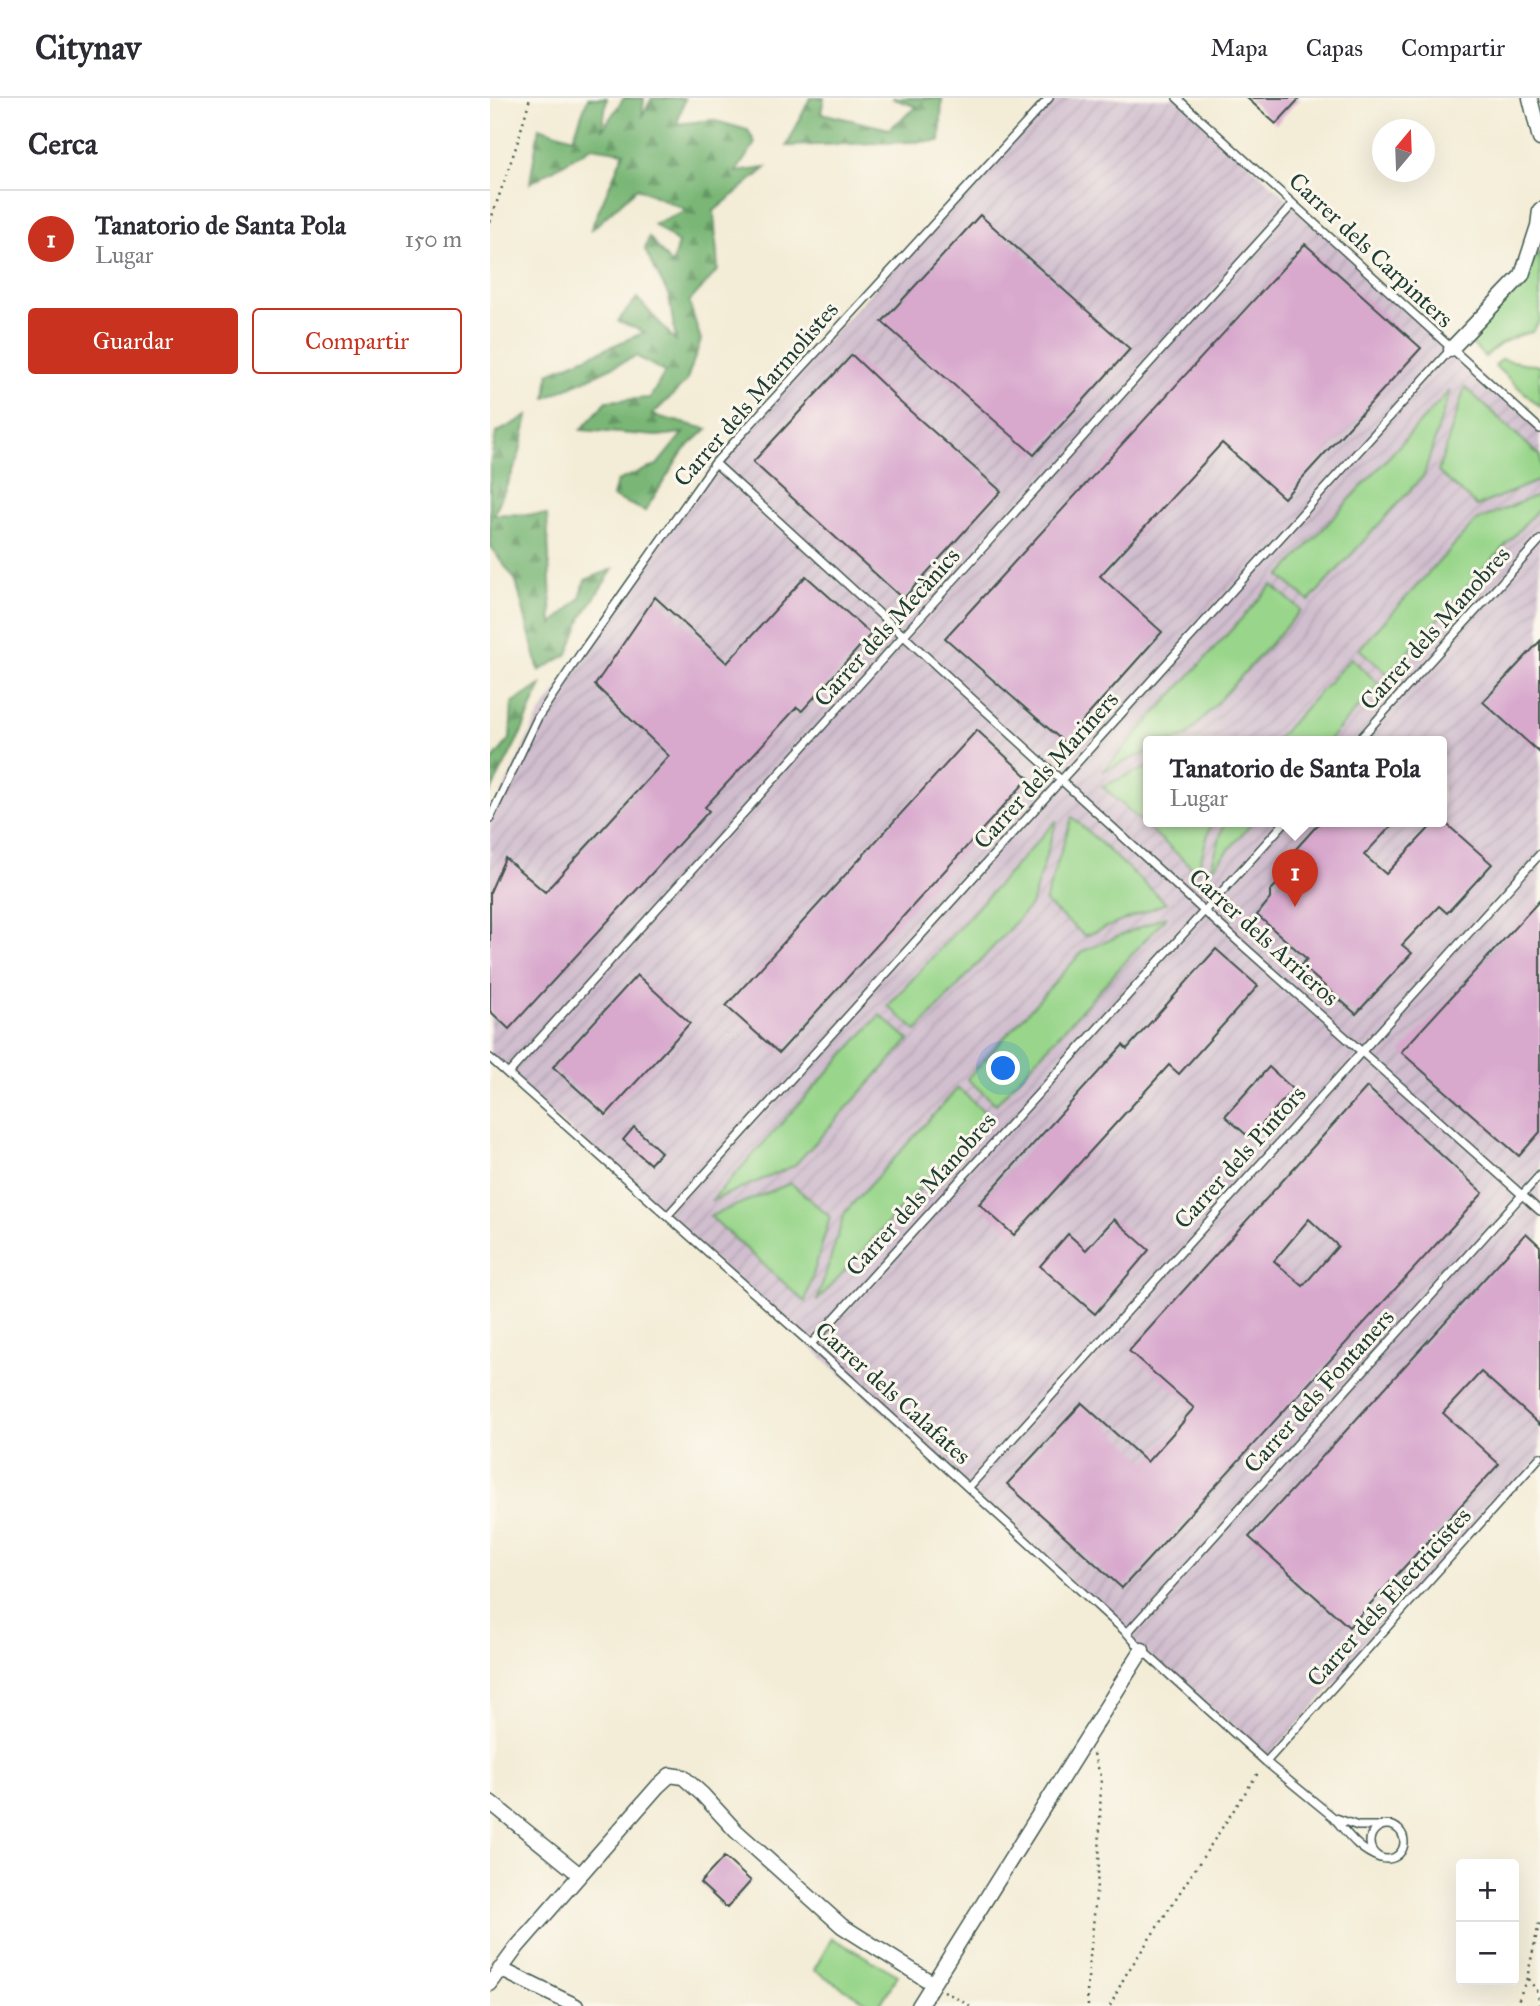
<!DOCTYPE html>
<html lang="es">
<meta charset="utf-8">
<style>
body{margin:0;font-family:"IM FELL Great Primer",serif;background:#f2f2f3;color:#2b2b33}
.controls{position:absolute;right:21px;bottom:21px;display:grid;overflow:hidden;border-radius:7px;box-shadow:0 7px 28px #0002}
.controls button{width:63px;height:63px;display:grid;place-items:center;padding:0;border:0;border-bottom:2px solid #e1e1e2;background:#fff;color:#2b2b33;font:35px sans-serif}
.compass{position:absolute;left:882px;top:21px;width:63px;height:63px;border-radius:50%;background:#fff;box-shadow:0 7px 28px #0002;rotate:19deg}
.you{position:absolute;left:514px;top:971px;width:24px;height:24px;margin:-18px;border:5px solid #fff;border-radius:50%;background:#1a73e8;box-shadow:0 0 0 10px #1a73e833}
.badge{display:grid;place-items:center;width:46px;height:46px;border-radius:50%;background:#c8321e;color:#fff;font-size:23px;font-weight:700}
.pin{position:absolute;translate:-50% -58px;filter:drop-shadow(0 2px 4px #0008)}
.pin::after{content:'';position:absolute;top:37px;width:24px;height:21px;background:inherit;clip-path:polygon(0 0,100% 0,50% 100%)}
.popup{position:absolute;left:653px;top:638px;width:304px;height:91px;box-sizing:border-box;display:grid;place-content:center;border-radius:7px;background:#fff;filter:drop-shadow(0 2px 5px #0005);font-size:23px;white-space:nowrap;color:#7c7c81}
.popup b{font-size:26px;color:#2b2b33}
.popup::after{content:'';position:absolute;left:50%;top:100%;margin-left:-14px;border:14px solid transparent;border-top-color:#fff}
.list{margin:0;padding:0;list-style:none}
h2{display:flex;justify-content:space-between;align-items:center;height:91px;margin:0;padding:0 28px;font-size:30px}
h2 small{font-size:23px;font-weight:400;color:#7c7c81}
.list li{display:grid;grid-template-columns:46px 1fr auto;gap:21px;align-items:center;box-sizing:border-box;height:98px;padding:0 28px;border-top:2px solid #e1e1e2}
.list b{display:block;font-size:26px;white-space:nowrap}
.list p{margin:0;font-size:23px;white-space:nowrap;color:#7c7c81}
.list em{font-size:23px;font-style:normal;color:#7c7c81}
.actions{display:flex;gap:14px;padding:21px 28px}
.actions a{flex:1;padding:16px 0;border:2px solid #c8321e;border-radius:7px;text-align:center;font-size:24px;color:#c8321e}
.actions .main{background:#c8321e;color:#fff}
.map{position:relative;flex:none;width:1050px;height:1908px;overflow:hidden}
header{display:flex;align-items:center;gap:42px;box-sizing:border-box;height:98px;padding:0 35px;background:#fff;border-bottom:2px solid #e1e1e2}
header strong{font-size:33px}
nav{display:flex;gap:38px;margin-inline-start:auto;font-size:24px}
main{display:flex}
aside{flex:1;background:#fff}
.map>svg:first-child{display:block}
.industrial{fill:url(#industrial-furrows);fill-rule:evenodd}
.forest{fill:url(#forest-firs);stroke:#4c7a56;stroke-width:2}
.green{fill:#99d68b;stroke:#5c8a60;stroke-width:2}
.building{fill:#d8a8cd;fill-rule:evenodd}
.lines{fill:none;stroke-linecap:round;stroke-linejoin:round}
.service-casing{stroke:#3f574c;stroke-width:10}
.minor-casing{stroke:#3f574c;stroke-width:17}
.path{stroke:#3f574c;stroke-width:2.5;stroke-dasharray:2 5;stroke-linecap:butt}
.service{stroke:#fff;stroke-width:7}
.minor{stroke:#fff;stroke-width:14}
.labels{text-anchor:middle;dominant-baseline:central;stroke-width:6;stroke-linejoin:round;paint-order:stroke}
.street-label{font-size:24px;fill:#1f3d34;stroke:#fbf7ec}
</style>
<header>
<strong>Citynav</strong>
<nav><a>Mapa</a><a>Capas</a><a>Compartir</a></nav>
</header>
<main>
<aside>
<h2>Cerca<small></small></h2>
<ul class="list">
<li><span class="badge">1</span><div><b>Tanatorio de Santa Pola</b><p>Lugar</p></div><em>150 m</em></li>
</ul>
<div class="actions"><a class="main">Guardar</a><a>Compartir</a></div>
</aside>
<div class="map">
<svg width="1050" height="1908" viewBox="0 0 1050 1908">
<defs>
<pattern id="industrial-furrows" width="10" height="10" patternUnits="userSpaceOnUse" patternTransform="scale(1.75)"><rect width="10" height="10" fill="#d0bdce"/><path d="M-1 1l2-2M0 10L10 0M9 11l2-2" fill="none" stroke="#b2a3b2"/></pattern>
<pattern id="forest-firs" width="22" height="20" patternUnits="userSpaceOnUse" patternTransform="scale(1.75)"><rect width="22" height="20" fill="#7ab777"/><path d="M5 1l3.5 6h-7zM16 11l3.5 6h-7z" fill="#639662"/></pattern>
</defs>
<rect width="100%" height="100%" fill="#fbf7ec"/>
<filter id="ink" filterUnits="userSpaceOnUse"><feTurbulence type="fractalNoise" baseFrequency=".0143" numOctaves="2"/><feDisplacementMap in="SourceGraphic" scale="14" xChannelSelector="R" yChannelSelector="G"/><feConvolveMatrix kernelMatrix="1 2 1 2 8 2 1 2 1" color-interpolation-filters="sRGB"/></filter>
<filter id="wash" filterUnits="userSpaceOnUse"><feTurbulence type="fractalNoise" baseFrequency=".00686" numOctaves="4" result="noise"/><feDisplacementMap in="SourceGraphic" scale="28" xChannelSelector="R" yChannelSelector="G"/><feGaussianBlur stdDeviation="1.57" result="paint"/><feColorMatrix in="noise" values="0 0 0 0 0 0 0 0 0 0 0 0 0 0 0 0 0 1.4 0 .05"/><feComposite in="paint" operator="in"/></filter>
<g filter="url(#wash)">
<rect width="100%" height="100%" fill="#f3ecd6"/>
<path class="industrial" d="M559,0H687L1050,331V1359L779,1658L652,1552L637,1534L0,960V720L48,619L225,365ZM658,643H952V723H658Z"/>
<path class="forest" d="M98,0H117L112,32L134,0H154L152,19L162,0H195L187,26L222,22L258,32L265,45L246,74L276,70L224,113L228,172L199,204L211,242L196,284L162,317L217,331L193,353L155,413L123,399L127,383L167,367L193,335L167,338L91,332L117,303L160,300L175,274L146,258L56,300L59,275L155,234L128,223L147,200L186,243L179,198L155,152L159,139L182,167L188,145L164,126L197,112L147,90L100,133L134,54L102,49L40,85L49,29L83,40Z
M320,0H334L331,15L399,31L427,9L402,0H452L450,43L297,48Z
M38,318L28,362L4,416L57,417L62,527L90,500L95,482L123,471L92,519L78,556L49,573L26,483L0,448V368L6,335Z
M51,587L32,633L0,695V665L20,641L22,605Z"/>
<path class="green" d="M1050,151V223L1042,234C1022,238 1009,245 995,259L978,242L1029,191Z
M1011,261L1050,268V309L1005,268Z
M975,289L1050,358V382L987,408L948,374Z
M960,292L934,377L819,503L790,478Z
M1050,396V409L898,576L869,551L986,423Z
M782,487L811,512L697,638L685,643H658V654L613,673Z
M861,560L889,586L838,643H785Z
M658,669V723H722L707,774L612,688Z
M582,719L676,805L595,838L555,804Z
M567,722L541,807L427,933L398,908Z
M735,723H764L720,773Z
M677,818L506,1006L477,981L593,853Z
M390,917L419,942L304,1068L221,1103Z
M468,990L497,1016L327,1203L355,1114Z
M301,1085L340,1119L315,1204L220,1118Z
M342,1840L408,1877L389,1908H383L324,1872Z"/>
<g id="blocks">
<path class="building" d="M757,0H810L786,26Z
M490,117L640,251L544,357L392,224Z
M815,146L931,250L794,400L732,345L610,478L672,534L574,644L455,540Z
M362,257L404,297L403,298L511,393L413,501L263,364Z
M316,478L381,536L312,613L307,609L215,709L219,713L19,931L0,913V794L15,760L55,794L179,658L105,587L165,499L237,565Z
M1050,543V655L993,604Z
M487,632L539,680L289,955L236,908Z
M952,722L1002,766L957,815L949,808L912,847L922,855L866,916L811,867L817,861L767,817L780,801V793L786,787H793L815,760L805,752L831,723H906L874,757L896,776L946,723Z
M1050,802V1034L1029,1058L911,954Z
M726,851L768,888L689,976L679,967L524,1137L489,1106L633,947L637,951Z
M147,877L200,925L116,1017L63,969Z
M779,969L803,991L760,1040L735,1018Z
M877,989L993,1095L632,1490L517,1386L592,1305L657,1364L695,1322L694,1321L704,1310L639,1253ZM819,1121L848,1148L813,1188L784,1163Z
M144,1029L171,1054L160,1066L133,1042Z
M624,1121L659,1152L605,1216L550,1168L578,1136L596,1152Z
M1036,1135L1050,1148V1327L991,1274L953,1315L1009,1366L859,1529L759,1439Z
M234,1759L261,1783L237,1810L210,1785Z"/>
</g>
</g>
<g filter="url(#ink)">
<use href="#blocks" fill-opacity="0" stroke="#3f574c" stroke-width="2"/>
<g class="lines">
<defs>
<path id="service" d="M687,0L1050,331
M225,365L714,813L1050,1113
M868,643L1050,442
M0,720L48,619L91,555L225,365L559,0
M0,960L321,1246L637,1535L652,1552L776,1664L843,1719
M18,976L803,106
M178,1117L961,251
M321,1246L796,723
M479,1389L1050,756
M637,1535L1050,1077
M776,1664L1050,1359
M880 1744a17 17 0 1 1 34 0a17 17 0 1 1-34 0Z
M889,1728H868L843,1719C858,1736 868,1752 890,1760"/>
<path id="minor" d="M1040,0L1050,41
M961,251L1032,177L1048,128L1050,112
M0,1704L90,1777
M10,1871L86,1908
M0,1886L27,1849L168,1688L180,1677L193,1679L212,1696L246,1733L352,1828L442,1885
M429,1908L652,1552"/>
</defs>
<use href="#service" class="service-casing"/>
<use href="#minor" class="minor-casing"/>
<path class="path" d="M0,124L27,46L40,0
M1038,1881L1047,1892L1050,1906
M454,1893L480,1908
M598,1908L597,1891L609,1765L611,1678L603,1656
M620,1908L635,1878L770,1672
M1026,1908L1037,1880L1050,1821"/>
<use href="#service" class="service"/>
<use href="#minor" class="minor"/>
</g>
</g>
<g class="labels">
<g class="street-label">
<text transform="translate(881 152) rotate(43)">Carrer dels Carpinters</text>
<text transform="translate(266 296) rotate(-49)">Carrer dels Marmolistes</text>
<text transform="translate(397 529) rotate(-48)">Carrer dels Mecànics</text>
<text transform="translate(945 530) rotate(-48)">Carrer dels Manobres</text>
<text transform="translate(556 672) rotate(-48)">Carrer dels Mariners</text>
<text transform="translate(774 839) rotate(42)">Carrer dels Arrieros</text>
<text transform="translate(750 1059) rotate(-48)">Carrer dels Pintors</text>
<text transform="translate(431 1096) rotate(-48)">Carrer dels Manobres</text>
<text transform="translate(829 1293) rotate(-48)">Carrer dels Fontaners</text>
<text transform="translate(403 1295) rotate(42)">Carrer dels Calafates</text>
<text transform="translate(899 1499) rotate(-48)">Carrer dels Electricistes</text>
</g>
</g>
</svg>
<div class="controls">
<button>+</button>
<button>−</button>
</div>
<svg class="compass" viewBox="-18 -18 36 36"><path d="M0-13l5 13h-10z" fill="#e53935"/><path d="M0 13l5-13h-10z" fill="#7c7c81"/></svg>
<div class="you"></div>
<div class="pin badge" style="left:805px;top:809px">1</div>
<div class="popup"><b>Tanatorio de Santa Pola</b>Lugar</div>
</div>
</main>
